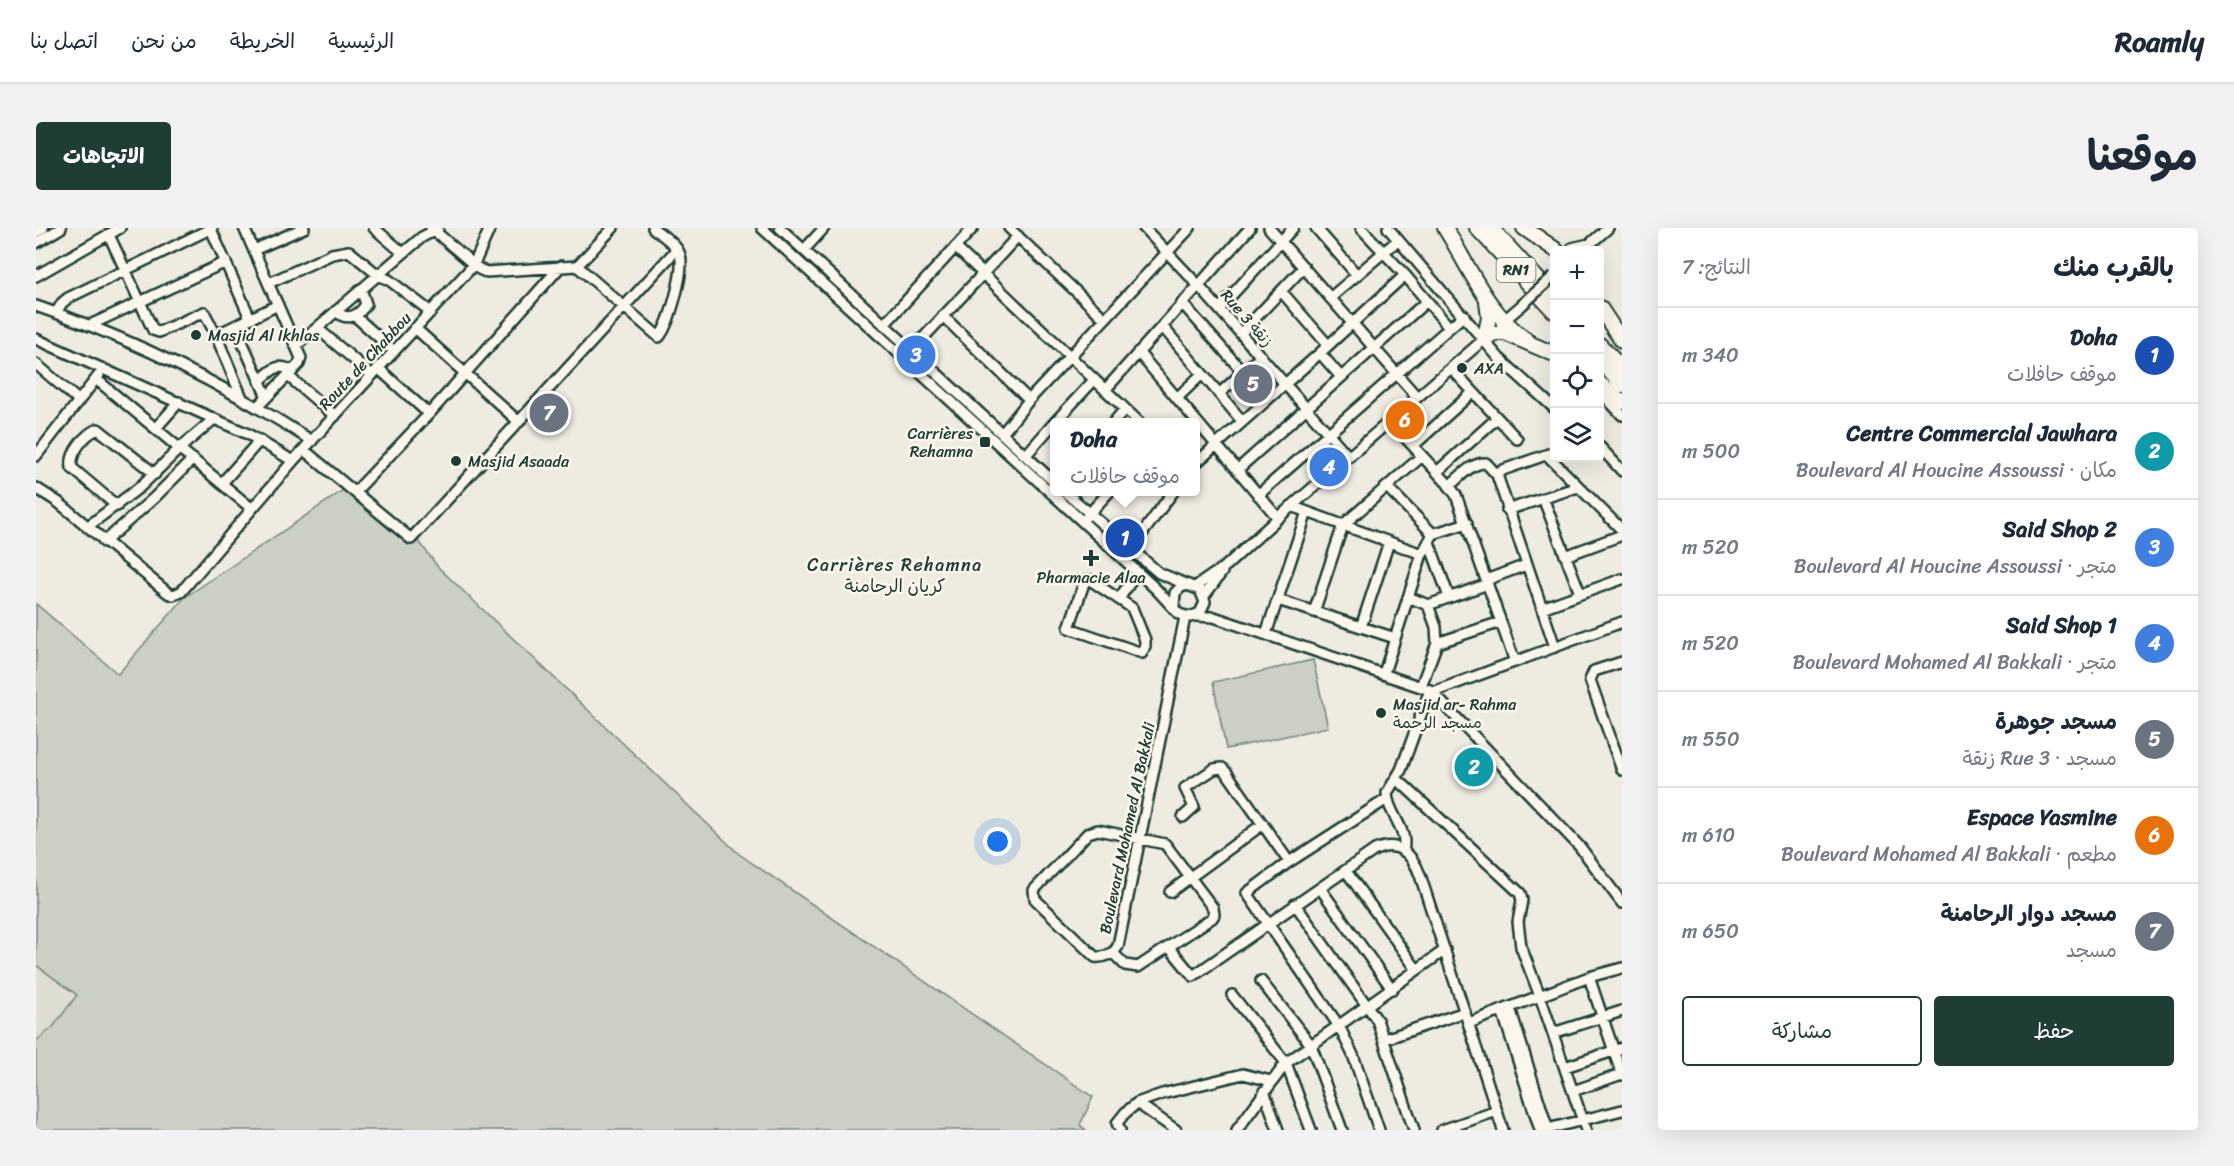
<!DOCTYPE html>
<html lang="ar">
<meta charset="utf-8">
<style>
body{margin:0;font-family:Sriracha,"Playpen Sans Arabic",sans-serif;background:#f2f2f3;color:#1f2937;direction:rtl}
.controls{position:absolute;right:18px;top:18px;display:grid;overflow:hidden;border-radius:6px;box-shadow:0 6px 24px #0002}
.controls button{width:54px;height:54px;display:grid;place-items:center;padding:0;border:0;border-bottom:2px solid #e0e1e3;background:#fff;color:#1f2937;font:30px sans-serif}
.you{position:absolute;left:962px;top:614px;width:21px;height:21px;margin:-15px;border:4px solid #fff;border-radius:50%;background:#1a73e8;box-shadow:0 0 0 9px #1a73e833}
.badge{display:grid;place-items:center;width:39px;height:39px;border-radius:50%;background:#1f3d34;color:#fff;font-size:20px;font-weight:700}
.pin{position:absolute;translate:-50% -50%;border:3px solid #fff;box-shadow:0 2px 6px #0006}
.popup{position:absolute;left:1014px;top:190px;width:150px;height:78px;box-sizing:border-box;display:grid;place-content:center;border-radius:6px;background:#fff;filter:drop-shadow(0 2px 4px #0005);font-size:20px;white-space:nowrap;color:#747a83}
.popup b{font-size:22px;color:#1f2937}
.popup::after{content:'';position:absolute;left:50%;top:100%;margin-left:-12px;border:12px solid transparent;border-top-color:#fff}
.list{margin:0;padding:0;list-style:none}
h2{display:flex;justify-content:space-between;align-items:center;height:78px;margin:0;padding:0 24px;font-size:26px}
h2 small{font-size:20px;font-weight:400;color:#747a83}
.list li{display:grid;grid-template-columns:39px 1fr auto;gap:18px;align-items:center;box-sizing:border-box;height:96px;padding:0 24px;border-top:2px solid #e0e1e3}
.list b{display:block;font-size:22px;white-space:nowrap}
.list p{margin:0;font-size:20px;white-space:nowrap;color:#747a83}
.list em{font-size:20px;font-style:normal;color:#747a83}
.actions{display:flex;gap:12px;padding:18px 24px}
.actions a{flex:1;padding:14px 0;border:2px solid #1f3d34;border-radius:6px;text-align:center;font-size:21px;color:#1f3d34}
.actions .main{background:#1f3d34;color:#fff}
.icon{flex:none;width:33px;height:33px;fill:none;stroke:currentColor;stroke-width:2;stroke-linecap:round;stroke-linejoin:round}
.map{position:relative;flex:none;width:1586px;height:902px;overflow:hidden;direction:ltr;border-radius:6px}
header{display:flex;align-items:center;gap:36px;box-sizing:border-box;height:84px;padding:0 30px;background:#fff;border-bottom:2px solid #e0e1e3}
header strong{font-size:28px}
nav{display:flex;gap:33px;margin-inline-start:auto;font-size:21px}
.intro{display:flex;align-items:center;justify-content:space-between;box-sizing:border-box;height:144px;padding:0 36px}
h1{margin:0;font-size:42px}
.button{padding:15px 27px;border-radius:6px;background:#1f3d34;color:#fff;font-size:21px;font-weight:700}
main{display:flex;gap:36px;padding:0 36px}
aside{flex:1;background:#fff;border-radius:6px;box-shadow:0 6px 24px #0002}
.map>svg:first-child{display:block}
.built{fill:#ddddd2}
.green{fill:#cbcfc4;stroke:#75867c;stroke-width:1.5}
.lines{fill:none;stroke-linecap:round;stroke-linejoin:round}
.minor-casing{stroke:#1f3d34;stroke-width:14}
.highway-casing{stroke:#1f3d34;stroke-width:18}
.minor{stroke:#fbf7ec;stroke-width:9}
.highway{stroke:#fbf7ec;stroke-width:14}
.minor-bridge-casing{stroke:#1f3d34;stroke-width:14;stroke-linecap:butt}
.minor-bridge{stroke:#fbf7ec;stroke-width:9}
.poi-dot{fill:#1f3d34;stroke:#fbf7ec;stroke-width:2}
.labels{text-anchor:middle;dominant-baseline:central;stroke-width:5;stroke-linejoin:round;paint-order:stroke}
.shield{fill:#fbf7ec;stroke:#61756b;stroke-width:1.5}
.shield-label{font-size:15px;font-weight:bold;fill:#1f3d34}
.street-label{font-size:16px;fill:#1f3d34;stroke:#fbf7ec}
.poi-label{font-size:16px;fill:#1f3d34;stroke:#fbf7ec;text-anchor:start}
.neighbourhood-label{font-size:18px;letter-spacing:1.5px;fill:#1f3d34;stroke:#fbf7ec}
</style>
<header>
<strong>Roamly</strong>
<nav><a>الرئيسية</a><a>الخريطة</a><a>من نحن</a><a>اتصل بنا</a></nav>
</header>
<div class="intro"><h1>موقعنا</h1><a class="button">الاتجاهات</a></div>
<main>
<aside>
<h2>بالقرب منك<small>النتائج: 7</small></h2>
<ul class="list">
<li><span class="badge" style="background:#1a4fb4">1</span><div><b>Doha</b><p>موقف حافلات</p></div><em>340 m</em></li>
<li><span class="badge" style="background:#0f9aa8">2</span><div><b>Centre Commercial Jawhara</b><p>مكان · Boulevard Al Houcine Assoussi</p></div><em>500 m</em></li>
<li><span class="badge" style="background:#3f7fe0">3</span><div><b>Said Shop 2</b><p>متجر · Boulevard Al Houcine Assoussi</p></div><em>520 m</em></li>
<li><span class="badge" style="background:#3f7fe0">4</span><div><b>Said Shop 1</b><p>متجر · Boulevard Mohamed Al Bakkali</p></div><em>520 m</em></li>
<li><span class="badge" style="background:#6b7280">5</span><div><b>مسجد جوهرة</b><p>مسجد · Rue 3 زنقة</p></div><em>550 m</em></li>
<li><span class="badge" style="background:#e8710a">6</span><div><b>Espace Yasmine</b><p>مطعم · Boulevard Mohamed Al Bakkali</p></div><em>610 m</em></li>
<li><span class="badge" style="background:#6b7280">7</span><div><b>مسجد دوار الرحامنة</b><p>مسجد</p></div><em>650 m</em></li>
</ul>
<div class="actions"><a class="main">حفظ</a><a>مشاركة</a></div>
</aside>
<div class="map">
<svg width="1586" height="902" viewBox="0 0 1586 902">
<rect width="100%" height="100%" fill="#eeece1"/>
<filter id="ink" filterUnits="userSpaceOnUse"><feTurbulence type="fractalNoise" baseFrequency=".0167" numOctaves="2"/><feDisplacementMap in="SourceGraphic" scale="12" xChannelSelector="R" yChannelSelector="G"/><feConvolveMatrix kernelMatrix="1 2 1 2 8 2 1 2 1" color-interpolation-filters="sRGB"/></filter>
<g filter="url(#ink)">
<path class="built" d="M0,737L41,767L17,799L0,813Z"/>
<path class="green" d="M315,257L382,312L402,339L703,626L1057,869L1044,897L1050,902H0V813L17,799L41,767L0,737V376L82,446L148,370Z
M1277,432L1292,499L1190,521L1177,454Z"/>
<g class="lines">
<defs>
<path id="minor" d="M208,0L265,130L263,136L221,179
M338,0L367,25
M395,0L443,41L450,44L541,38L577,0
M726,0L1120,361L1143,386L1154,389L1164,385L1169,374L1164,362L1123,345L1029,264
M744,0L1018,254
M973,0L1069,91
M1108,0L1162,57L1313,229
M1233,0L1381,169
M1280,0L1321,47
M1325,0L1369,47L1413,99
M1352,0L1463,130L1518,180
M175,1L214,90
M0,4L7,0
M73,7L117,102L123,104L168,84L180,107L206,170
M0,15L25,0
M919,19L1103,194
M218,22L268,0
M768,22L788,0
M1547,22L1572,0
M541,38L623,109C633,98 649,42 644,27C641,16 625,7 617,0
M0,48L84,0
M233,55L296,26L313,23L342,47L353,52L395,84
M1245,63L1292,117
M1294,70L1362,12
M1146,75L1207,144
M0,78C98,111 189,157 276,213
M1183,81L1257,0
M300,83C311,94 323,88 330,76L325,61
M20,85L26,75L32,70L176,0
M319,88L358,123
M907,88L993,172
M1465,95L1486,77
M54,97L190,34
M848,97L937,0
M199,98L231,169
M1126,98L1206,193
M281,100L336,147
M379,100L483,194
M1205,105L1268,39
M180,107L242,77
M0,111L212,206L257,233
M260,118L386,9L402,1
M876,122L982,8
M1102,124L1242,290
M1284,125L1305,149
M0,136L42,172
M342,140L393,186
M1415,140L1481,211
M252,148L299,188
M60,151L215,280
M223,153C237,142 240,134 257,143
M1069,162L1214,0
M1564,163L1586,187
M1183,166L1225,128
M1141,170L1166,146
M1354,193L1412,256L1420,267L1479,434
M1019,194L1058,152
M1078,194L1089,181
M120,200L143,174
M966,206L993,172L1154,0
M1377,218L1437,164
M1564,219L1586,243
M268,222L375,311L641,21
M1518,224L1467,242L1461,247L1519,419
M990,227L1018,195
M1511,227L1586,302
M0,228L63,147
M1160,235L1284,125L1369,47
M1201,242L1391,73
M1401,244L1461,190
M186,255L224,212
M1413,258C1424,249 1436,234 1450,235L1461,247
M1351,259L1397,306
M0,260L22,274L132,365L137,367L145,364L257,233L433,42L440,32L454,0
M319,264L393,186L525,38
M1222,267L1428,87
M1507,270L1544,365
M81,278L36,240C33,225 49,206 62,201L119,246
M1255,278L1386,326
M1471,282L1542,259
M1051,288L1073,264
M51,299L104,259L144,220L178,191
M68,314L118,270L157,231
M1393,314L1413,369
M1094,322L1137,264
M1529,328L1586,307
M1051,352H1054L1096,380L1109,412V418L1106,425L1033,400L1048,355Z
M1450,352L1490,337
M1159,359L1191,337L1242,290L1453,107
M1168,368L1186,344
M1372,369L1392,377L1400,399L1401,415L1385,458
M1083,371L1101,344
M1242,372L1359,410
M1392,377L1452,356
M1138,378L1139,365L1145,359L1153,357
M1506,380L1586,351
M1278,384L1307,297L1386,228
M1160,388L1178,389L1394,462L1544,619L1586,675
M1325,399L1353,314
M1230,406L1271,284
M1401,415L1465,394
M1586,434L1558,443L1554,452L1586,542
M1348,445L1386,326L1397,306L1431,295
M1397,464L1586,394
M1360,550L1484,665L1486,672L1482,694L1485,719L1504,768L1550,902
M1147,589L1158,579L1149,560L1178,541L1186,540L1191,545L1253,634
M1367,622C1373,601 1351,585 1351,565L1365,542L1394,462
M1310,643L1381,742
M1284,660L1356,761
M1134,664L1227,596
M1259,676L1341,792L1378,902
M1133,719L1157,748L1339,622C1362,612 1376,625 1384,647L1467,902
M1077,725L1089,737L1102,739L1176,690L1178,687L1177,680L1129,616L1062,602L1052,605L998,662L999,671L1059,729C1068,730 1078,726 1082,718L1149,389
M1553,749L1586,847
M1225,753L1275,817L1306,902
M1196,767L1250,835L1275,902
M1474,780L1512,902
M1466,782L1504,902
M1433,795L1553,749L1586,740
M1517,805L1586,783
M1349,811L1429,784
M1529,839L1586,820
M1228,863L1242,902
M1537,863L1586,846
M1101,875L1140,902
M1084,902L1081,895L1089,885L1101,875L1126,866L1207,846L1235,853
M1201,902L1250,835L1409,722
M1343,902L1317,827L1303,798L1211,665L1253,634L1351,571
M1406,902L1461,883
M1508,902L1586,882"/>
<path id="highway" d="M1409,0C1436,43 1450,84 1493,114
M1441,0L1518,83
M1455,0L1518,69
M1488,0L1520,22
M1537,22L1550,19
M1564,80L1586,113
M1449,110L1462,105H1469L1518,126
M1449,110L1453,89L1451,74
M1564,117L1586,141
M1564,133L1586,157
M1564,156L1586,174"/>
</defs>
<use href="#minor" class="minor-casing"/>
<use href="#highway" class="highway-casing"/>
<use href="#minor" class="minor"/>
<use href="#highway" class="highway"/>
<defs>
<path id="minor-bridge" d="M1486,77L1518,48"/>
</defs>
<use href="#minor-bridge" class="minor-bridge-casing"/>
<use href="#minor-bridge" class="minor-bridge"/>
</g>
</g>
<g class="poi-dot">
<circle cx="160" cy="107" r="6"/>
<circle cx="1426" cy="140" r="6"/>
<rect x="943" y="208" width="12" height="12" rx="3"/>
<circle cx="420" cy="233" r="6"/>
<path d="M1052 321h6v6h6v6h-6v6h-6v-6h-6v-6h6z"/>
<circle cx="1345" cy="485" r="6"/>
</g>
<g class="labels">
<rect class="shield" x="1460.5" y="30" width="39" height="24" rx="4.5"/>
<g class="shield-label">
<text x="1480" y="42">RN1</text>
</g>
<g class="street-label">
<text transform="translate(1211 90) rotate(49)">Rue 3 زنقة</text>
<text transform="translate(329 133) rotate(-47)">Route de Chabbou</text>
<text transform="translate(1091 600) rotate(-78)">Boulevard Mohamed Al Bakkali</text>
</g>
<g class="poi-label">
<text x="172" y="107">Masjid Al Ikhlas</text>
<text x="1438" y="140">AXA</text>
<text x="937" y="205" text-anchor="end">Carrières<tspan x="937" dy="18">Rehamna</tspan></text>
<text x="432" y="233">Masjid Asaada</text>
<text x="1055" y="349" text-anchor="middle">Pharmacie Alaa</text>
<text x="1357" y="476">Masjid ar- Rahma<tspan x="1357" dy="18">مسجد الرحمة</tspan></text>
</g>
<g class="neighbourhood-label">
<text x="859" y="337">Carrières Rehamna<tspan x="859" dy="21">كريان الرحامنة</tspan></text>
</g>
</g>
</svg>
<div class="controls">
<button>+</button>
<button>−</button>
<button><svg class="icon" aria-label="locate" viewBox="0 0 24 24"><circle cx="12" cy="12" r="6"/><path d="M12 2v4M12 18v4M2 12h4M18 12h4"/></svg></button>
<button><svg class="icon" aria-label="layers" viewBox="0 0 24 24"><path d="M12 4l9 5-9 5-9-5zM3 14l9 5 9-5"/></svg></button>
</div>
<div class="you"></div>
<div class="pin badge" style="left:1089px;top:310px;background:#1a4fb4">1</div>
<div class="popup"><b>Doha</b>موقف حافلات</div>
<div class="pin badge" style="left:1438px;top:539px;background:#0f9aa8">2</div>
<div class="pin badge" style="left:880px;top:127px;background:#3f7fe0">3</div>
<div class="pin badge" style="left:1293px;top:239px;background:#3f7fe0">4</div>
<div class="pin badge" style="left:1217px;top:156px;background:#6b7280">5</div>
<div class="pin badge" style="left:1369px;top:192px;background:#e8710a">6</div>
<div class="pin badge" style="left:513px;top:185px;background:#6b7280">7</div>
</div>
</main>
